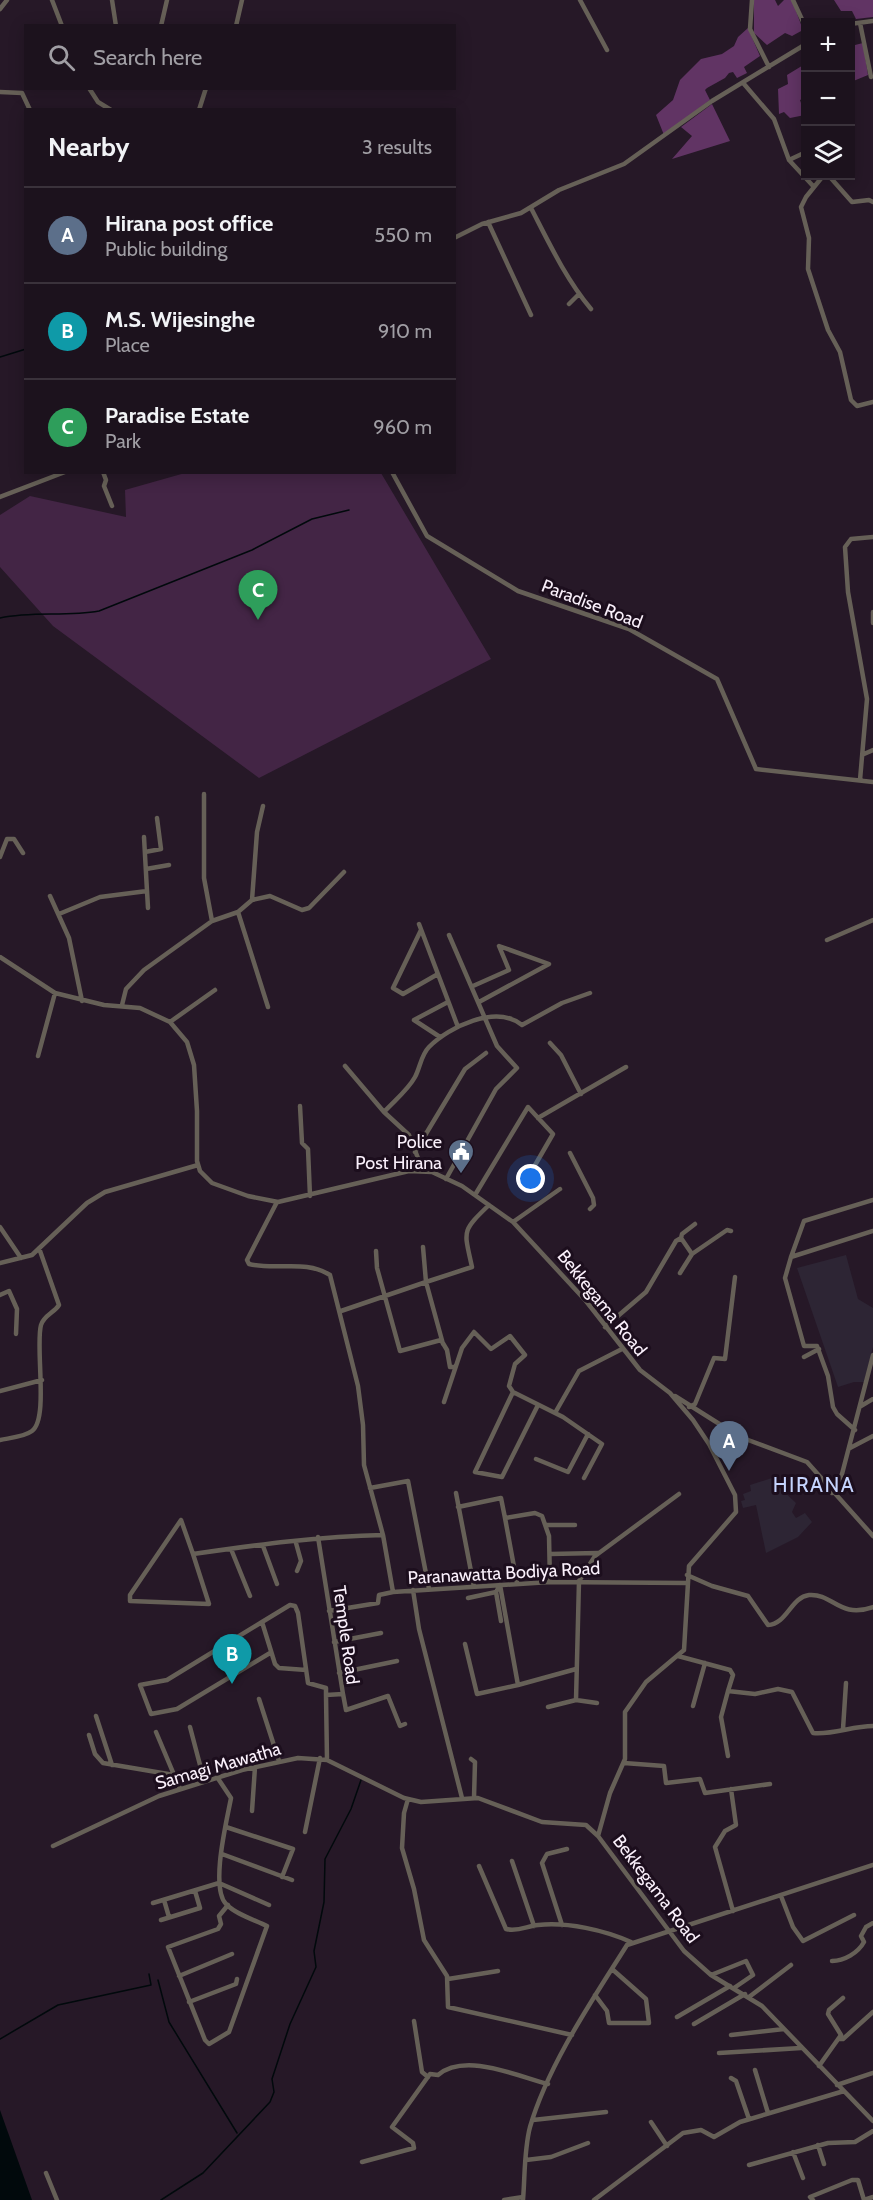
<!DOCTYPE html>
<meta charset="utf-8">
<style>
body{margin:0;font-family:Cabin,sans-serif;background:#29202a;color:#f1f3f6}
.controls{position:absolute;right:18px;top:18px;display:grid;overflow:hidden;border-radius:0px;box-shadow:0 3px 15px #0003}
.controls button{width:54px;height:54px;display:grid;place-items:center;padding:0;border:0;border-bottom:2px solid #3a323b;background:#1c121d;color:#f1f3f6;font:30px sans-serif}
.you{position:absolute;left:531px;top:1179px;width:21px;height:21px;margin:-15px;border:4px solid #fff;border-radius:50%;background:#1a73e8;box-shadow:0 0 0 9px #1a73e833}
.badge{display:grid;place-items:center;width:39px;height:39px;border-radius:50%;background:#9bb4fd;color:#fff;font-size:20px;font-weight:700}
.pin{position:absolute;translate:-50% -50px;filter:drop-shadow(0 2px 3px #0008)}
.pin::after{content:'';position:absolute;top:32px;width:21px;height:18px;background:inherit;clip-path:polygon(0 0,100% 0,50% 100%)}
.list{margin:0;padding:0;list-style:none}
h2{display:flex;justify-content:space-between;align-items:center;height:78px;margin:0;padding:0 24px;font-size:26px}
h2 small{font-size:20px;font-weight:400;color:#a09ea4}
.list li{display:grid;grid-template-columns:39px 1fr auto;gap:18px;align-items:center;box-sizing:border-box;height:96px;padding:0 24px;border-top:2px solid #3a323b}
.list b{display:block;font-size:22px;white-space:nowrap}
.list p{margin:0;font-size:20px;white-space:nowrap;color:#a09ea4}
.list em{font-size:20px;font-style:normal;color:#a09ea4}
.icon{flex:none;width:33px;height:33px;fill:none;stroke:currentColor;stroke-width:2;stroke-linecap:round;stroke-linejoin:round}
.map{position:relative;flex:none;width:873px;height:2200px;overflow:hidden}
.search{position:absolute;background:#1c121d;box-shadow:0 3px 15px #0003;left:24px;top:24px;width:432px;height:66px;display:flex;align-items:center;gap:15px;box-sizing:border-box;padding:0 21px;border-radius:0px;color:#a09ea4;font-size:22px}
.panel{position:absolute;background:#1c121d;box-shadow:0 3px 15px #0003;left:24px;top:108px;width:432px;height:366px;border-radius:0px}
.map>svg:first-child{display:block}
.industrial{fill:#2d2534}
.green{fill:#432545}
.forest{fill:#613464}
.water{fill:#01090c}
.lines{fill:none;stroke-linecap:round;stroke-linejoin:round}
.stream{stroke:#01090c;stroke-width:1.5}
.minor{stroke:#666057;stroke-width:4.5}
.labels{text-anchor:middle;dominant-baseline:central;stroke-width:6;stroke-linejoin:round;paint-order:stroke}
.street-label{font-size:18px;fill:#faf0fb;stroke:#1c0e1d}
.poi-label{font-size:18px;fill:#faf0fb;stroke:#1c0e1d;text-anchor:end}
.quarter-label{font-size:21px;letter-spacing:1.5px;fill:#c5d4fe;stroke:#1c0e1d}
</style>
<div class="map">
<svg width="873" height="2200" viewBox="0 0 873 2200">
<rect width="100%" height="100%" fill="#261827"/>
<path class="industrial" d="M846,1255L858,1299L873,1308V1347L864,1382H854L838,1387L797,1268Z
M775,1477L778,1486L796,1503L792,1512L796,1518L805,1513L812,1522L798,1537L766,1553L756,1505L743,1508L741,1501L745,1500L743,1494L751,1491L750,1485Z"/>
<path class="green" d="M185,473H381L491,659L259,778L53,626L0,567V515L30,496L126,517L125,490Z"/>
<path class="forest" d="M754,0H775L778,6L784,0H792L803,30L792,36L785,33L767,45L754,33Z
M834,0H873V17L856,19L852,11H841Z
M748,28L760,56L744,67L747,73L737,78L733,72L729,73L725,78L707,88L705,90L710,100L664,135L656,115L673,100L680,80L701,59L722,54L734,46L738,37Z
M863,43L868,75L851,82V46Z
M805,64V98L800,100L805,115L790,118L784,112L779,114L778,89L788,84L787,75Z
M712,104L730,141L672,159L692,136L681,127Z"/>
<path class="water" d="M0,2110L32,2200H0Z"/>
<g class="lines">
<path class="stream" d="M0,357L26,349
M0,618C33,611 66,617 99,611L252,550L312,519L349,510
M158,1980L169,2022L237,2133
M0,2039L58,2005L151,1985L149,1974
M161,2200L203,2173L270,2102L274,2092L272,2079L290,2024L316,1967L314,1951L324,1902L325,1859L351,1809L361,1780"/>
<path class="minor" d="M52,0L62,26
M112,0L116,26
M580,0L607,50
M752,0L750,29L769,67
M793,0L806,28
M0,9L7,0
M860,23L871,77
M850,24L873,21
M161,26L167,0
M236,26L242,0
M744,84L774,119L789,160L814,187
M89,88L98,102L111,110
M0,92L22,93L30,110
M199,110L206,88
M789,160L806,152
M823,176L806,197L801,207L809,238L808,269L828,330L840,352L851,400L857,406L873,402
M829,176L852,202L869,200L873,202
M531,208C549,243 566,279 591,309
M488,222L531,315
M454,238L482,224L521,213L559,190L624,164L712,101L806,44
M569,304L578,295
M103,472L106,480L104,486L112,506
M392,472L427,536L518,591L629,629L717,679L756,769L873,782
M0,497L65,472
M873,612V623
M864,754L873,750
M860,780L867,699L848,592L845,547L851,539L873,537
M204,794V878L212,921
M144,837L147,891
M145,852L161,849L157,818
M0,857L7,839H14L23,853
M146,869L169,865
M50,896L69,938L82,1001
M252,900L270,896L302,910L309,908L344,872
M238,912L268,1007
M59,914L100,897L147,891L148,908
M419,924L458,1027
M421,930L393,988L403,994L438,974
M827,940L873,920
M0,957L55,993L104,1005L140,1008L170,1022L187,1042L194,1065L197,1111V1161L200,1171L212,1183L248,1196L278,1202L409,1171L432,1172L462,1186L513,1222L586,1301L640,1370L670,1393L693,1420L709,1444L735,1495L736,1512L689,1566L684,1650L646,1682L625,1712V1759L610,1793L598,1836L684,1951L711,1975L762,2006L873,2121
M473,986L509,970L499,946L549,964L479,1002
M122,1005L126,989L144,970L212,921L238,912L252,900L257,832L263,806
M170,1022L215,990
M440,1037L414,1020L448,1002
M550,1043L561,1055L581,1094
M38,1056L55,993
M345,1066L384,1112L409,1135L423,1171
M300,1106L302,1143L308,1149L310,1196
M384,1112C394,1101 408,1090 415,1077C420,1068 421,1055 429,1047C449,1027 496,1004 522,1025L562,1003L590,993
M538,1118L626,1067
M415,1152L465,1069L486,1053
M570,1153L593,1198L594,1205L590,1209
M446,1179L496,1089L517,1068L497,1046L449,935
M475,1195L528,1107L553,1134L527,1179
M873,1200L804,1221L791,1257L873,1231
M277,1202L247,1260L249,1264C277,1271 305,1259 330,1275L358,1386L363,1425L364,1465L383,1535
M513,1222L560,1189
M0,1227L21,1258
M376,1251L377,1268L400,1351L441,1340L447,1350L450,1367H454
M692,1254L681,1238L682,1234L695,1224
M791,1257L785,1278L804,1346H817L828,1376L833,1407L837,1414L855,1430
M0,1263L32,1255L87,1203L105,1192L198,1165
M680,1273L692,1254L727,1230L731,1231
M0,1295L9,1291L17,1309L16,1334
M341,1311L426,1282L423,1247
M605,1327L646,1292L676,1241L681,1238
M443,1344L426,1282L472,1267C464,1230 461,1232 489,1205
M804,1357L819,1349
M0,1391L42,1380
M513,1392L475,1472L502,1477L538,1405
M675,1396L740,1437L807,1462L873,1536
M444,1402L462,1348L474,1332L491,1349L510,1336L525,1355L515,1364L509,1386L513,1392L563,1417L602,1444L584,1478
M861,1406L873,1399
M689,1407L695,1404L714,1358L725,1359L735,1277
M555,1413L579,1371L622,1349
M0,1440C9,1438 24,1437 32,1431C49,1419 35,1346 41,1325C44,1315 54,1313 59,1305L39,1248
M850,1448L873,1436
M536,1459L568,1472L588,1434
M370,1488L408,1481L429,1589
M456,1493L474,1587
M832,1493L842,1474L873,1355
M458,1507L501,1498L505,1518
M181,1520L193,1554C256,1545 320,1536 383,1535L393,1592L550,1582L687,1583
M181,1520L130,1595V1601L209,1604L193,1554
M547,1525H575
M318,1537L343,1694L326,1695L327,1760
M296,1543L301,1561L297,1571
M263,1546L277,1584
M231,1549L250,1596
M550,1554L598,1553
M687,1575L712,1586L748,1596L768,1625C787,1624 791,1597 809,1595C833,1593 839,1619 873,1607
M517,1583L505,1518L535,1513L542,1516L549,1536L550,1582
M500,1585L496,1592L501,1621
M413,1590L419,1629L462,1798
M468,1598L496,1592
M329,1611L378,1603L379,1595L393,1592
M262,1622L167,1680L140,1685L151,1714L177,1709L270,1653
M334,1642L381,1633
M465,1644L477,1694L518,1685L500,1585
M678,1656L730,1670L733,1675L728,1691L755,1694L778,1689L792,1692L813,1733C833,1735 852,1726 873,1726
M306,1670L279,1668L275,1664L262,1622L290,1605L295,1606L298,1613L308,1683L326,1688V1695
M339,1673L397,1661
M518,1685L576,1669
M343,1694L346,1710L388,1696L400,1726L405,1724
M259,1699L279,1761
M597,1703L576,1700L579,1581L595,1556L679,1494
M693,1706L705,1663
M548,1707L576,1700
M96,1716L112,1765
M190,1727L204,1780
M843,1729L846,1683
M156,1732L180,1789
M89,1735L95,1754L103,1763L174,1775
M728,1756L721,1717L728,1691
M471,1759L475,1762L474,1798
M624,1763L664,1766L666,1783L700,1779L705,1793L770,1784
M217,1777L231,1798C227,1820 210,1887 226,1904C235,1914 255,1920 267,1926L229,2032L209,2044L205,2040L168,1947L218,1929L221,1924L219,1916L228,1905
M731,1789L736,1825L725,1831L715,1847L733,1911
M408,1799L404,1813L402,1848L414,1889L424,1940L447,1976L448,2007L572,2035
M252,1811L255,1767
M226,1827L293,1849L282,1877
M305,1832L320,1758
M53,1846L159,1796L242,1770L298,1758L327,1760L404,1798L421,1802L478,1798L542,1822L586,1825L598,1836
M222,1854L292,1880
M512,1861L534,1926
M479,1866L506,1929C518,1932 527,1926 538,1925C568,1922 604,1930 631,1942
M781,1896L793,1927L803,1941L854,1915
M164,1900L169,1917
M153,1903L219,1883L269,1905
M161,1920L200,1908L195,1891
M562,1925L542,1863L547,1854L567,1849
M832,1961C844,1961 858,1953 864,1942L861,1936L866,1927L873,1923
M711,1975L746,1961L753,1975L734,1988
M179,1976L232,1954
M448,1979L498,1971
M595,1995L607,2011L609,2023H649L646,1999L612,1969
M749,1997L791,1965
M189,2002L236,1984L237,1979
M677,2017L730,1986
M414,2021L422,2072L428,2077
M694,2024L745,1994
M731,2035L784,2029
M839,2039H843L873,2012
M719,2053L801,2048
M819,2066L841,2035L828,2014L829,2010L843,1998
M755,2070L768,2113
M731,2078L736,2081L749,2119
M837,2085L873,2073
M533,2120L606,2112
M651,2122L667,2146
M818,2145L824,2164
M793,2152L803,2178
M526,2160L551,2157L588,2143
M362,2162L414,2148L413,2143L392,2127L430,2074L438,2075C465,2052 517,2076 548,2084
M749,2165L828,2143L855,2142L873,2131
M46,2173L57,2200
M504,2200L523,2197
M523,2200C525,2176 524,2150 530,2127C548,2065 593,1999 627,1945L873,1865
M594,2200L683,2133L701,2130L714,2137L740,2122L844,2091
M813,2200L810,2197L852,2180H858L864,2200L873,2197"/>
</g>
<defs>
<symbol id="civic-pin" viewBox="-11 -11 22 30"><path d="M0 17L-7.5 6A9.5 9.5 0 1 1 7.5 6Z" fill="#5c6f8a" stroke="#1c0e1d"/><path d="M-.6-6.5H3V-4.5H.6V-3L4-1V1h2V6H-6V1h2V-1L-.6-3ZM-1.2 2.5V6h2.4V2.5Z" fill="#fff"/></symbol>
</defs>
<g fill-rule="evenodd">
<use href="#civic-pin" x="446" y="1137" width="30" height="40"/>
</g>
<g class="labels">
<g class="street-label">
<text transform="translate(592 604) rotate(21)">Paradise Road</text>
<text transform="translate(602 1303) rotate(51)">Bekkegama Road</text>
<text transform="translate(504 1573) rotate(-3)">Paranawatta Bodiya Road</text>
<text transform="translate(346 1635) rotate(82)">Temple Road</text>
<text transform="translate(218 1766) rotate(-16)">Samagi Mawatha</text>
<text transform="translate(656 1889) rotate(53)">Bekkegama Road</text>
</g>
<g class="poi-label">
<text x="442" y="1142">Police<tspan x="442" dy="21">Post Hirana</tspan></text>
</g>
<g class="quarter-label">
<text x="814" y="1484">HIRANA</text>
</g>
</g>
</svg>
<div class="controls">
<button>+</button>
<button>−</button>
<button><svg class="icon" aria-label="layers" viewBox="0 0 24 24"><path d="M12 4l9 5-9 5-9-5zM3 14l9 5 9-5"/></svg></button>
</div>
<div class="you"></div>
<div class="pin badge" style="left:729px;top:1471px;background:#5c6f8a">A</div>
<div class="pin badge" style="left:232px;top:1684px;background:#0f9aa8">B</div>
<div class="pin badge" style="left:258px;top:620px;background:#2e9e5b">C</div>
<div class="search"><svg class="icon" aria-label="search" viewBox="0 0 24 24"><circle cx="10" cy="10" r="6"/><path d="M15 15l6 6"/></svg>Search here</div>
<section class="panel">
<h2>Nearby<small>3 results</small></h2>
<ul class="list">
<li><span class="badge" style="background:#5c6f8a">A</span><div><b>Hirana post office</b><p>Public building</p></div><em>550 m</em></li>
<li><span class="badge" style="background:#0f9aa8">B</span><div><b>M.S. Wijesinghe</b><p>Place</p></div><em>910 m</em></li>
<li><span class="badge" style="background:#2e9e5b">C</span><div><b>Paradise Estate</b><p>Park</p></div><em>960 m</em></li>
</ul>
</section>
</div>
